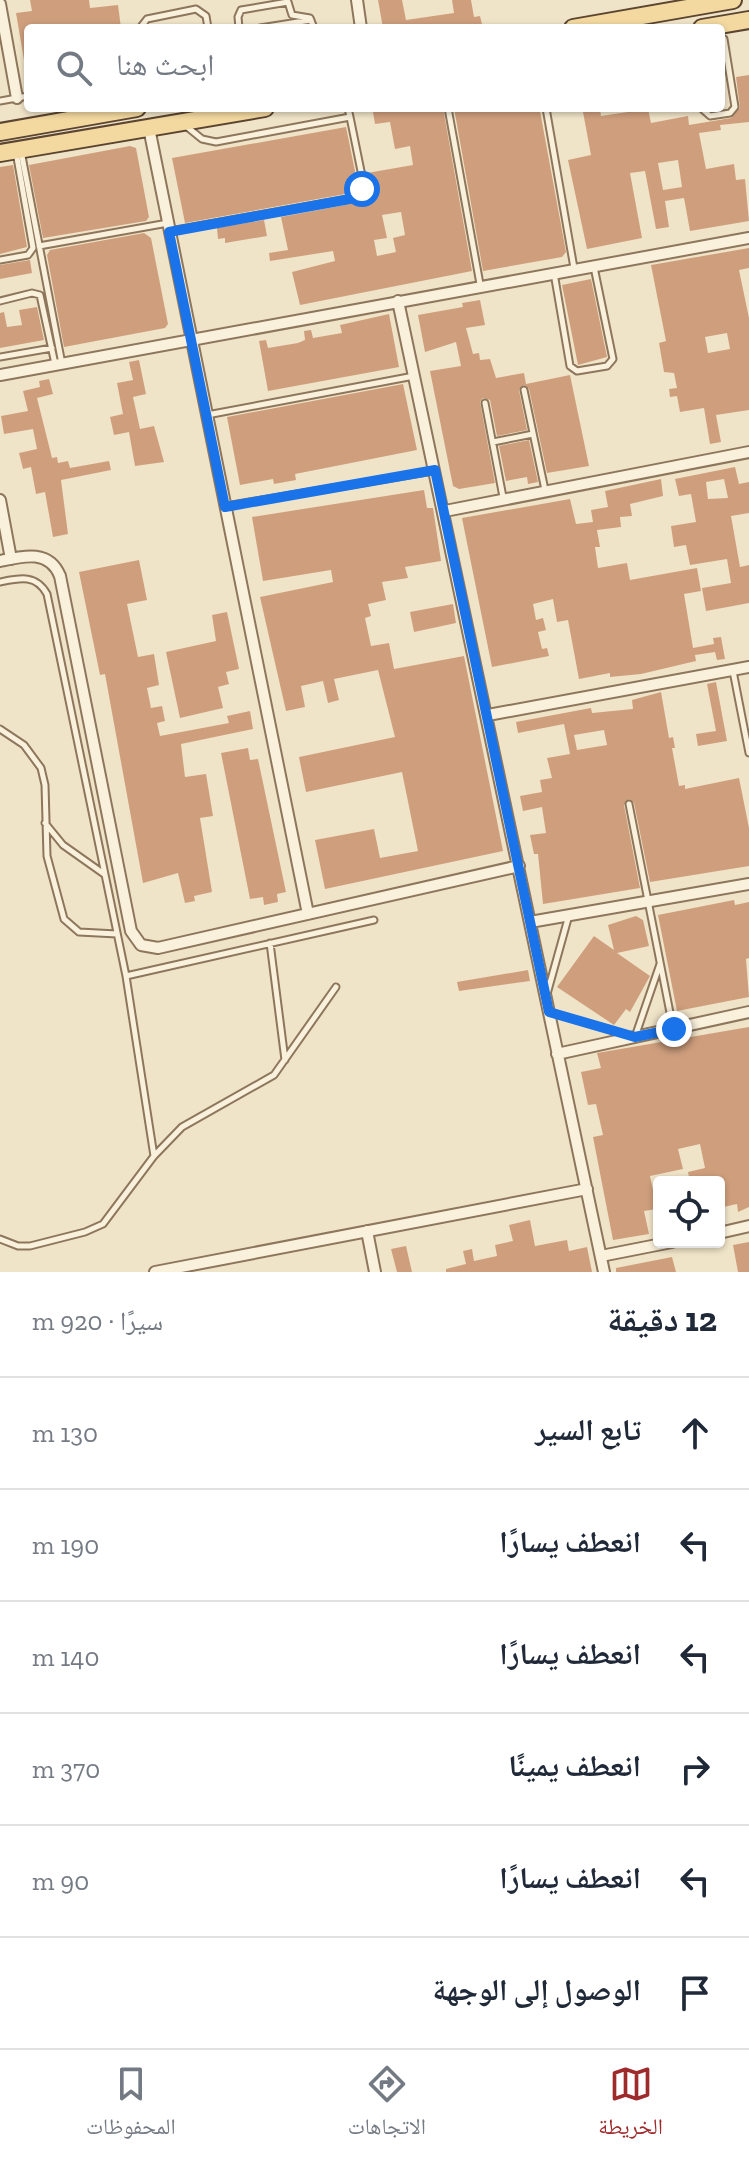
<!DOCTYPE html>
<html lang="ar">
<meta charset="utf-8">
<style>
body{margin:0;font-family:"Zilla Slab","Noto Naskh Arabic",serif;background:#f6f6f7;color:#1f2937;direction:rtl}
.controls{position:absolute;right:24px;bottom:24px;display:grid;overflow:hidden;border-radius:8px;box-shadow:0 2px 6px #0004}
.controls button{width:72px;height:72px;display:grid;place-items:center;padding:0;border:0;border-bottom:2px solid #e0e1e3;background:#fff;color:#1f2937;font:40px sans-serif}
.stop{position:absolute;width:24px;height:24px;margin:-18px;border:6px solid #1a73e8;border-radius:50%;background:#fff}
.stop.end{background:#1a73e8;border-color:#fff;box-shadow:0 2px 8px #0008}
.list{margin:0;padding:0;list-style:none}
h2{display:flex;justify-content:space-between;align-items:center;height:104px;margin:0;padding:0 32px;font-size:34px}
h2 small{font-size:26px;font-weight:400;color:#747a83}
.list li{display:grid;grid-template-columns:52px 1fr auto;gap:24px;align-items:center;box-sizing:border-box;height:112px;padding:0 32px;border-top:2px solid #e0e1e3}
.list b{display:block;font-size:30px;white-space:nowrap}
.list em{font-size:26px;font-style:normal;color:#747a83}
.icon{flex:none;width:44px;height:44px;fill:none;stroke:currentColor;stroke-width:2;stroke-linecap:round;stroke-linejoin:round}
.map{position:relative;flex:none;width:749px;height:1272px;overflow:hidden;direction:ltr}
.search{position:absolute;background:#fff;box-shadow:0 2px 6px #0004;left:24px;right:24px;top:24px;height:88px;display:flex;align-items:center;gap:20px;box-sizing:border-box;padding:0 28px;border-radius:8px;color:#747a83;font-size:30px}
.sheet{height:776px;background:#fff}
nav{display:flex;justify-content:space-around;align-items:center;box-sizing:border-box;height:112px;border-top:2px solid #e0e1e3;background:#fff;font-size:22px;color:#747a83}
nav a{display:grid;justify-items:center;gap:4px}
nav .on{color:#9e2a2b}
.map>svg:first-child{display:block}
.building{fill:#cf9f7d;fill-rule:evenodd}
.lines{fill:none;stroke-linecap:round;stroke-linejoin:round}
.service-casing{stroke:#8d765c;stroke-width:9}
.minor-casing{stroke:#8d765c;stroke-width:14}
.primary-casing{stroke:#5b4430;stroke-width:20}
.service{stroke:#faf1dc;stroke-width:5}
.minor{stroke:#faf1dc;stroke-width:10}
.primary{stroke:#f3d9a0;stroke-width:16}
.route{stroke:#1a73e8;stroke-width:10}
</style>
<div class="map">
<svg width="749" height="1272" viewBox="0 0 749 1272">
<rect width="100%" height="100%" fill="#f0e4c8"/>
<path class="building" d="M30,0H89L90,8L118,5L121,28H28V59L24,60L16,13L32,11Z
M378,0H402L406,20L454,13L452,0H471L474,17L480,16L482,24L459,28H383Z
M749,75V122L720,125L721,130L699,133L706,169L734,164L736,180L745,179L749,221L690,231L684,198L665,201L669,227L656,229L645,171L630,173L642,238L587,249L568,160L591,155L583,112L600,109L601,116L648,109L651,123L688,116L689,125L731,118L740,108L736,77ZM678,160L682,187L663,190L658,163Z
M388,108H443L472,271L300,305L292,272L335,261L333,251L270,261L269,253L288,250L281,217L356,203L367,191V173L413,165L410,146L395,149L390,122L375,124L373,112ZM401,212L405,235L393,238L396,252L377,256L374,240L387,238L382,215Z
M454,108L540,111L566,252L562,257L483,271Z
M346,127L357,181L351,193L185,223L172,158Z
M130,146L136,148L149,217L146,221L43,238L29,165Z
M13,165L27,247L0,254V167Z
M264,220L267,236L225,243V238L218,239L217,228Z
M144,233L151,238L168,324L165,328L64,347L47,255L50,250Z
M749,248V268L739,270L749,318V410L716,415L721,442L710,444L704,408L680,412L677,396L670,397L669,389L677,388L674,373L664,372L659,343L666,341L651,265ZM727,333L730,349L708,353L705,337Z
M30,260L32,273L0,279V265Z
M591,279L607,357L578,365L562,285Z
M480,300L485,325L466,328L473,354L479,353L480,360L490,359L496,378L524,373L526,384L570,375L589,466L547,473L529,389L524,385L519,390L527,430L497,436L490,400L483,398L480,402L495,483L459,489L453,486L430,371L461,366L456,342L425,352L418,315L463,307L462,303Z
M37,307L44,340L0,348V313L4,312L7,327L22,325L19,310Z
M389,314L399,367L268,391L259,341L266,340L268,348L298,343L305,340L304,331L311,330L313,338L342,333L340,325Z
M139,360L146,394L133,397L140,429L154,426L164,462L135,466L129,432L114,435L110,417L123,414L117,383L133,380L129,362Z
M49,379L53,394L37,398L52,458L57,457L58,463L68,461L70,468L109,461L111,470L61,480L68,534L53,537L45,492L36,494L31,467L23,469L19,453L37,449L33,429L4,434L1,416L28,411L23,391L40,387L39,381Z
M403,384L417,450L295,474L296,480L274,484L273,479L240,485L227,417Z
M529,440L538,482L528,484L527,477L506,481L499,446Z
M735,467L739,484L749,482V513L731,516L740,567L749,565V603L706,611L702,588L731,583L727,559L690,565L686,545L674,547L671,526L696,522L691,494L679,496L675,479ZM724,479L728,498L708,499L706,482Z
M661,479L663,496L630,504L632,516L620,517L621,527L597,530L600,547H595L598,568L627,563L630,580L697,568L701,591L684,594L693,648L714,644L713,638L721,637L725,659L717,660L715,652L695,655L696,661L641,674L610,677V673L579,679L568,620L557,622L553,599L533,604L536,620L543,618L546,630L538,632L542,649L547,648L549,656L492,667L462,518L570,499L576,524L593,522L591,510L608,507L605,491Z
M424,490L427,508H433L441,561L405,567L408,578L382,582L386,600L368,604L371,616L365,618L371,646L389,643L394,669L464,656L503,851L325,889L315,840L374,829L380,858L418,851L402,772L306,792L299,757L395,737L378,670L334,679L339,700L328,703L323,681L301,686L305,707L286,711L260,597L333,582L331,570L263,581L252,517Z
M139,560L147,600L127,604L138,657L154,654L159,685L147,688L151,708L162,706L165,721L157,723L160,736L229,723L227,716L250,711L253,729L181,744L185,777L206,774L213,816L200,818L212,892L194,896L195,901L185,903L178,873L143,883L105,674L100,675L79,572Z
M453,604L456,623L414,632L410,612Z
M227,612L239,669L226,672L229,684L218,687L223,708L180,718L166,652L216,641L212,615Z
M716,682L727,741L698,746L696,734L716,731L707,684Z
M661,692L669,738L673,737L675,748H672L679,786L685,785V789L739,778L749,828V866L650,882L634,803L629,799L624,805L640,888L543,904L538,854H534L530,835L546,833L542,807L523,811L520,796L542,792L540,780L552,778L547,758L570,754L564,724L518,733L516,722L591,708L592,713L633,709L632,700ZM604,730L607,745L577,750L574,735Z
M248,748L250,760L258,759L286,892L277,894L278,902L264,905L263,897L250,899L221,753Z
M734,900L735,905L749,902V958L746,959L749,997L677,1011L658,915Z
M636,916L643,920L649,946L617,953L650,976L630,1012L626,1009L614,1025L557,987L594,936L614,950L608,925Z
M528,970L530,981L459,991L457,982Z
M749,1027V1207L738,1212L737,1204L719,1208V1182H690L688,1172L705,1168L700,1144L678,1149L683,1169L650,1176L657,1209L644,1211L649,1234L613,1240L593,1137L603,1135L596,1104L588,1105L581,1072L601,1068L597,1053Z
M530,1220L535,1246L567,1240L569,1251L587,1247L592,1272H446V1269L466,1264L463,1251L472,1249L474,1261L497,1256L495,1245L513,1241L509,1225Z
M749,1242V1272H738L733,1245Z
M406,1246L412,1272H397L391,1249Z
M672,1257L676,1272H616V1268Z"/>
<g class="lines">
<defs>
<path id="service" d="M140,28L147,19L196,9L206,16L208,28
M239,28L238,17L241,10L288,2L292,15L310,18L314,28
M260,28L311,20
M0,101L28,96
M448,108L480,284
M546,108L574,268
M701,108L710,116L730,113L735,107L724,39
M186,126L202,139L216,142L350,117L348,108
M21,151L62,364
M170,231L354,198L362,189L363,181L350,117
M39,246L168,223
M0,260L28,255L33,248L16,152
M554,273L570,366L577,371L607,366L613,359L594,267
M0,301L32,293L40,295L55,364
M0,357L52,348
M524,390L545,490
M485,403L503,497
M207,415L414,376
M493,442L533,434
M226,506L433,471
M0,582C20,578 36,574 47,594L126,976L154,1156
M733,671L749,753
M0,729L24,745L41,768L45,785L47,856L64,919L79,932L117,934
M629,804L673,1028
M45,823L63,845L104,874
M270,943L285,1060
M126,976L374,920
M547,994L569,915
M549,1012L628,1035
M636,1034L660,964
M0,1239L18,1246H30L85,1232L103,1224L154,1156L182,1127L274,1075L336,987"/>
<path id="minor" d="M357,0L361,28
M0,4L17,98
M149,128L308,914
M398,301L604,1272
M0,375L749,238
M0,500L11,559
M445,511L749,452
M0,561C23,556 49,549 60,576L131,931L141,945L158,948L519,866
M488,715L749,667
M530,922L749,884
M557,1054L749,1012
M367,1231L375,1272
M719,1233L749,1226
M601,1256L672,1242
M155,1272L587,1189"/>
<path id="primary" d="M573,28L733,0
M702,28L749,20
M0,132L137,108
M0,153L265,108"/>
</defs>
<use href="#service" class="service-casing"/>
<use href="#minor" class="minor-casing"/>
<use href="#primary" class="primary-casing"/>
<use href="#service" class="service"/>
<use href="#minor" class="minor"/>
<use href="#primary" class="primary"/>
</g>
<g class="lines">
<path class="route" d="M362,189L350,199L169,232L225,507L435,470L549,1012L635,1037L674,1029"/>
</g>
</svg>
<div class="controls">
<button><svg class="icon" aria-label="locate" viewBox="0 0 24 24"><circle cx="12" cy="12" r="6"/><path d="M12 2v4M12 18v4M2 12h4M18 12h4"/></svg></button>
</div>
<div class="stop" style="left:362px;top:189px"></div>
<div class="stop end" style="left:674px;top:1029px"></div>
<div class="search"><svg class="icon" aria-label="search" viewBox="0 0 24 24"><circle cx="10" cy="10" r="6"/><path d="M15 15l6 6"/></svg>ابحث هنا</div>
</div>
<section class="sheet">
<h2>12 دقيقة<small>سيرًا · 920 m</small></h2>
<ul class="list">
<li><svg class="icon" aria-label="ahead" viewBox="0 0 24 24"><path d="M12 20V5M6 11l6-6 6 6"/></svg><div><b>تابع السير</b></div><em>130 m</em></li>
<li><svg class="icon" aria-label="left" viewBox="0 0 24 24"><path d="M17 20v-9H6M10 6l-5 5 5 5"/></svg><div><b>انعطف يسارًا</b></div><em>190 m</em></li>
<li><svg class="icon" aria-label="left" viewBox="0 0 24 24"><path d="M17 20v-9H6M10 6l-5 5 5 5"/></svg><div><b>انعطف يسارًا</b></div><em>140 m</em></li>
<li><svg class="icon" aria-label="right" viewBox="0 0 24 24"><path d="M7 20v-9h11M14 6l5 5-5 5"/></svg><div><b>انعطف يمينًا</b></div><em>370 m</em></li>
<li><svg class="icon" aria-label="left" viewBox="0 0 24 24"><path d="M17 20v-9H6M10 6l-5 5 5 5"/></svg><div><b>انعطف يسارًا</b></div><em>90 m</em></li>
<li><svg class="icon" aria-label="arrive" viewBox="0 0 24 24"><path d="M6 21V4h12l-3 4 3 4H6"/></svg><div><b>الوصول إلى الوجهة</b></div></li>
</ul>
</section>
<nav>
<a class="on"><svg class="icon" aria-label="map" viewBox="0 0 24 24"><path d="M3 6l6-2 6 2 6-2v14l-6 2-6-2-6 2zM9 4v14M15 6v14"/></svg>الخريطة</a>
<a><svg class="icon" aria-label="directions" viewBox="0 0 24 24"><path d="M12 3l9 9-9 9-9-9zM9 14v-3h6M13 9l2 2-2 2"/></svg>الاتجاهات</a>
<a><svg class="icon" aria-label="saved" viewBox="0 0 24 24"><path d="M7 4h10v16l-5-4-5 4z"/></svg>المحفوظات</a>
</nav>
